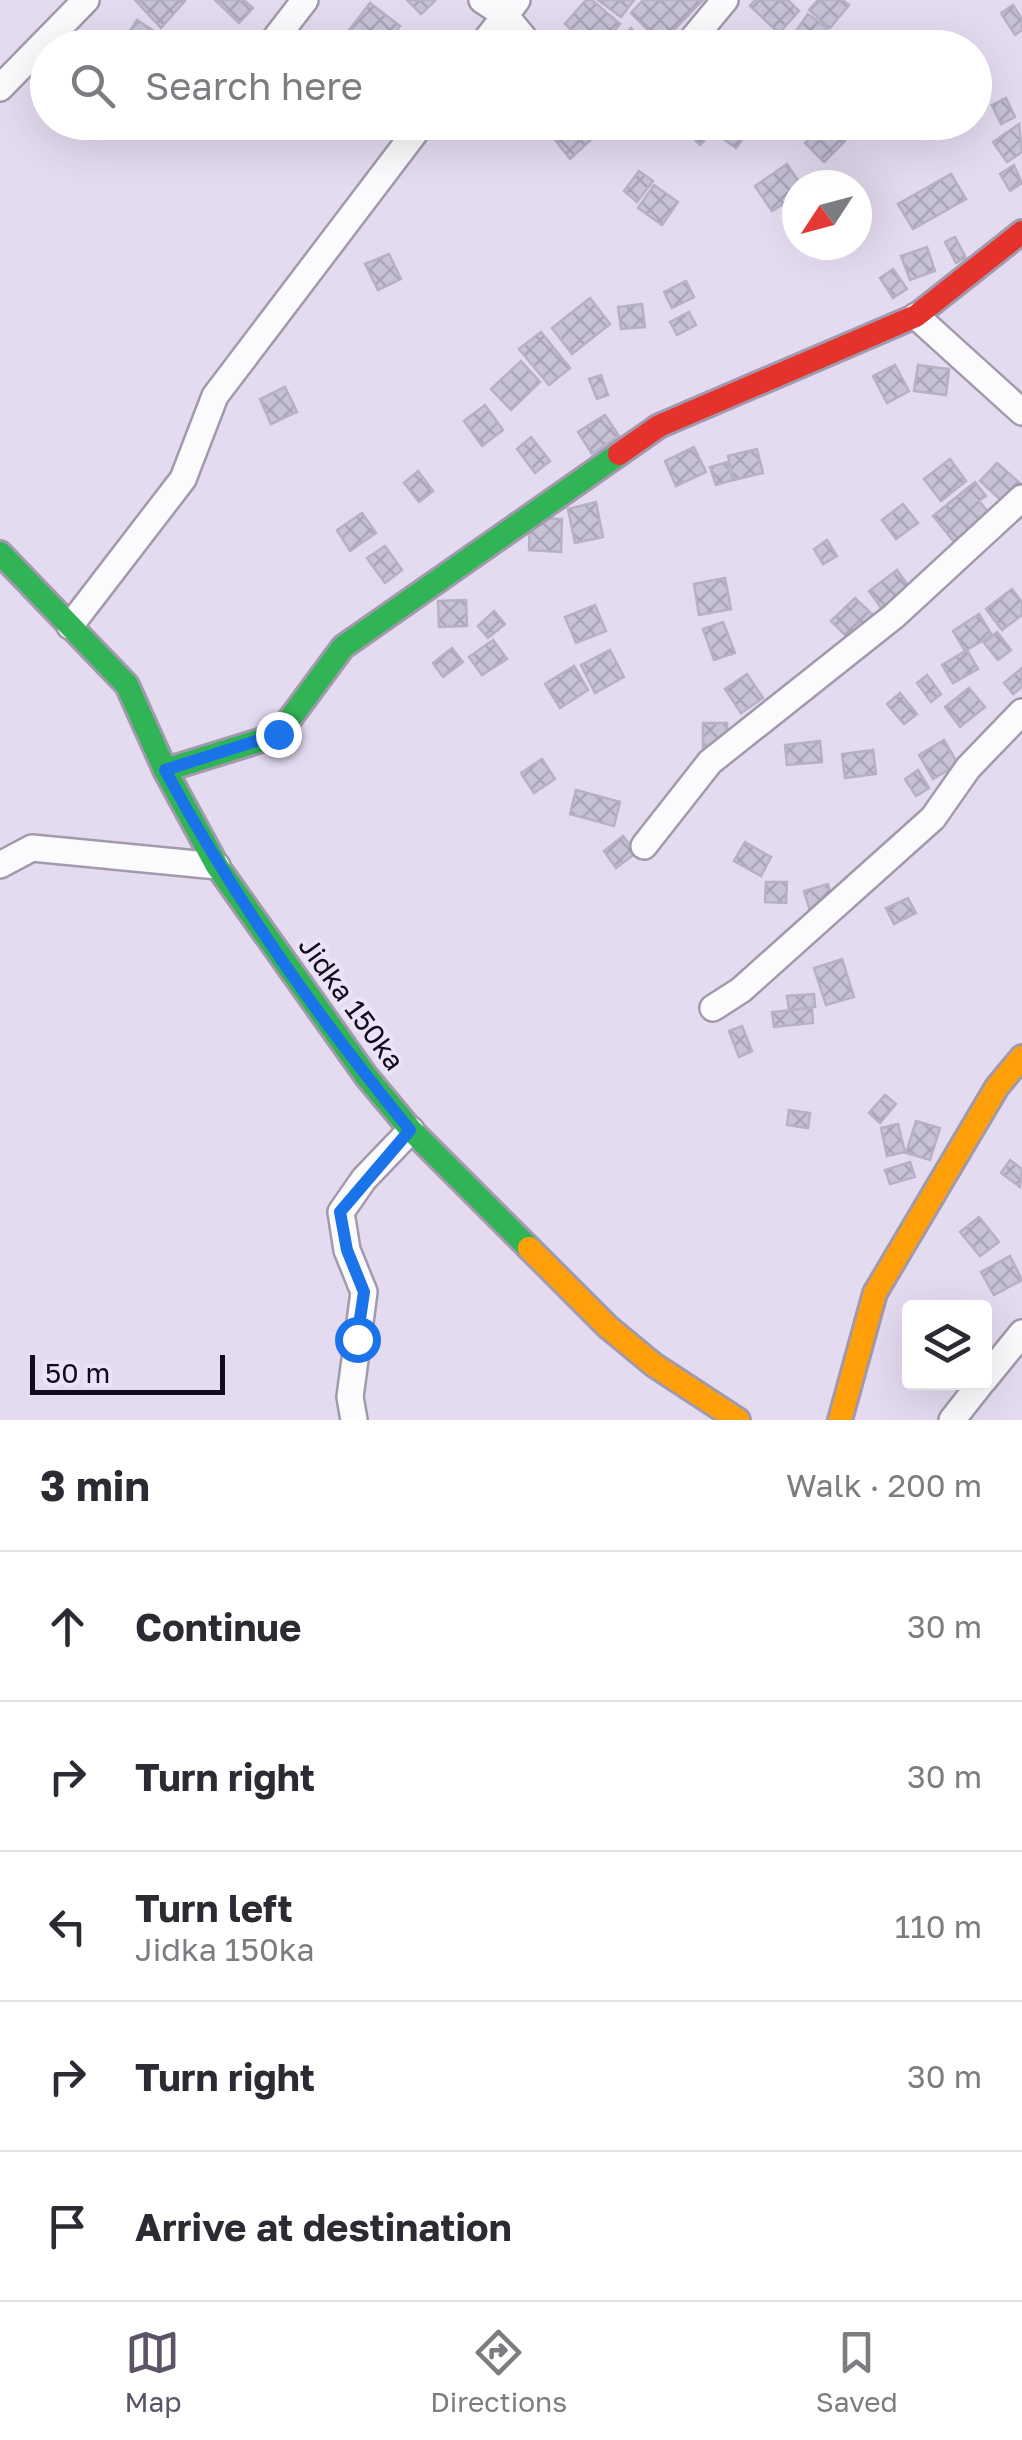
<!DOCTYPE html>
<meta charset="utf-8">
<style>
body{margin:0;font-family:"Golos Text",sans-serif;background:#f7f7f7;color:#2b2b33}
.controls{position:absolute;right:30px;bottom:30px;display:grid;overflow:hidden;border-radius:10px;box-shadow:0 10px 40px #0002}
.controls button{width:90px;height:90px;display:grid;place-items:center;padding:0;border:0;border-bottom:2px solid #e1e1e2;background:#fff;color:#2b2b33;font:50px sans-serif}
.compass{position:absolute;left:782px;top:170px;width:90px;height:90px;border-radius:50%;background:#fff;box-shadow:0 10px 40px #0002;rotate:234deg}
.scale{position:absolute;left:30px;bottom:25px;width:195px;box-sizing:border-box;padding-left:10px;border:5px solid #130b1b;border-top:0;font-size:28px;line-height:35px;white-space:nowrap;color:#130b1b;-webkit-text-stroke:8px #ece3f8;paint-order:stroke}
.stop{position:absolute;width:30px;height:30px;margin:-22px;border:8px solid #1a73e8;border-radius:50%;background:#fff}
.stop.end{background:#1a73e8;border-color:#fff;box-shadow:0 2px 10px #0008}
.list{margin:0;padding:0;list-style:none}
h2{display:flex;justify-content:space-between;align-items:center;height:130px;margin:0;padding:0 40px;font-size:42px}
h2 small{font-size:32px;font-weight:400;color:#7c7c81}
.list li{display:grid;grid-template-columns:65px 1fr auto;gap:30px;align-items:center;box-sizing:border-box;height:150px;padding:0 40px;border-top:2px solid #e1e1e2}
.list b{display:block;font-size:38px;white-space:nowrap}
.list p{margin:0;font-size:32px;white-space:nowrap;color:#7c7c81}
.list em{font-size:32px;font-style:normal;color:#7c7c81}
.icon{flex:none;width:55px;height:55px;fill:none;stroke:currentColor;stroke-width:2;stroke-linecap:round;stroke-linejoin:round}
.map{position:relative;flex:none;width:1022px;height:1420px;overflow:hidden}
.search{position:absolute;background:#fff;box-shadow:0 10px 40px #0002;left:30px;right:30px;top:30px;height:110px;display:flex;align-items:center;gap:25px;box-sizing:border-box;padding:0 35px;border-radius:55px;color:#7c7c81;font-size:38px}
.sheet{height:880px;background:#fff}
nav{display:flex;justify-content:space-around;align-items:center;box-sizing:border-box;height:140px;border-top:2px solid #e1e1e2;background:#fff;font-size:28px;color:#7c7c81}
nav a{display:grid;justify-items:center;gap:5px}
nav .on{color:#5c5466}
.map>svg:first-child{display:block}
.building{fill:url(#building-cross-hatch);stroke:#b6b1c4;stroke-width:2.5}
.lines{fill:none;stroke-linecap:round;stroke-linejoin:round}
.street-casing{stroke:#a29aac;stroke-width:30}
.fast-casing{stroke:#a29aac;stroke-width:28}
.slow-casing{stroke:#a29aac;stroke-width:28}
.jam-casing{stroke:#a29aac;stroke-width:28}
.street{stroke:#fbfafd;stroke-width:25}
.fast{stroke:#30b455;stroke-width:22}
.slow{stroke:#ff9f0a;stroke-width:22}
.jam{stroke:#e5322d;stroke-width:22}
.route{stroke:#1a73e8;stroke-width:12}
.labels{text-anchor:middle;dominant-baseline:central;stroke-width:8;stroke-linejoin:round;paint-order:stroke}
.street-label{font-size:28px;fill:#130b1b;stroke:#ece3f8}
</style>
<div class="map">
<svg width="1022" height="1420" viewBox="0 0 1022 1420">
<defs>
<pattern id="building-cross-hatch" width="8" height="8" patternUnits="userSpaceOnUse" patternTransform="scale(2.5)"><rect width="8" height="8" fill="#c7c2d6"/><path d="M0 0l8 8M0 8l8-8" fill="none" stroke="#aaa5b7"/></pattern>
</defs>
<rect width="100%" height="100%" fill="#e5dbf1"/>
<path class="building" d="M135,0H183L185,1L161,28Z
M215,0H244L253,8L239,23Z
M407,0H434L435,1L421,14Z
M586,0H592L620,24L600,48H591L565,24Z
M598,0H634L621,17Z
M643,0H703L661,43L631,13Z
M755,0H788L799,11L779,33L750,6Z
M818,0H843L849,5L830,28L809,10Z
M370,3L400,26L384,48H348L340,42Z
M1013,5L1022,19V30L1015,35L1001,13Z
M808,14L827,28L813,48H803L791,38Z
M137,20L157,33L148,48L121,44Z
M631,28L648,48H611Z
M408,33L429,48H398Z
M756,34L776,45L775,48H748Z
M1006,98L1015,117L1001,124L992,105Z
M541,122H584L596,135L570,159Z
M676,122H721L700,145Z
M728,122L753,124L736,148L718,135Z
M825,122L845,141L824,162L805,143Z
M1019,124L1022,152L1007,162L993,142Z
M787,164L801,185H797V195L772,211L755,186Z
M1014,165L1022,183L1010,191L1000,174Z
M639,171L653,181L637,202L624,191Z
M951,174L966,199L913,229L898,204Z
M654,185L678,202L662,225L638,208Z
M955,237L966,258L956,263L945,242Z
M927,247L935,271L910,280L901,256Z
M389,254L401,279L378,290L365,264Z
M893,269L907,289L893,298L880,278Z
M686,281L694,297L672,308L664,292Z
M590,298L610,324L572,354L552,328Z
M642,304L645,327L621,329L618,307Z
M689,312L696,325L677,335L670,322Z
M541,332L570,368L549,385L519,349Z
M521,361L540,382L511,410L491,389Z
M895,365L909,391L887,403L873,376Z
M918,365L949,369L946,395L914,391Z
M601,375L608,395L597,399L589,379Z
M285,387L297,412L271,424L260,399Z
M485,405L503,430L482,446L464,421Z
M605,415L619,436L592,454L578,432Z
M531,437L550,461L535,473L517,449Z
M694,447L706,472L676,486L665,461Z
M757,449L763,473L734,480L728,456Z
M950,459L966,481L941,501L924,479Z
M727,462L733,480L716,485L710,467Z
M997,463L1022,485L1005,504L980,481Z
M418,471L433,491L419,502L404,483Z
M975,482L986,496L979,501L998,524L963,553L933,516Z
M596,502L603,537L575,543L568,509Z
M903,504L918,523L896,539L882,520Z
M362,513L376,533L350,551L337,530Z
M530,518L562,519L561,552L529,550Z
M827,540L837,556L823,564L814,549Z
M385,546L402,570L385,583L367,558Z
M897,570L915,595L886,615L869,591Z
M725,578L731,609L699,615L694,584Z
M1012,589L1022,602V615L1002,630L986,609Z
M855,598L873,615L849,639L831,621Z
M466,600L467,626L439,627L438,601Z
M595,605L606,631L576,643L565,617Z
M494,611L505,624L488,638L478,626Z
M979,614L992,635L965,651L953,631Z
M723,622L735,653L714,660L703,629Z
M997,632L1011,650L998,660L984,643Z
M493,640L507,659L482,675L469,657Z
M452,648L463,662L443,677L433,663Z
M610,650L624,677L595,693L581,665Z
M967,650L978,669L953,683L942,665Z
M574,666L588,690L560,708L545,684Z
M1022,668V687L1013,694L1004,683Z
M747,674L763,698L741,713L725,689Z
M927,675L941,694L931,702L917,683Z
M969,688L985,707L960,727L945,707Z
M900,693L917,714L904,724L887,704Z
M703,723H727V754H703Z
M944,740L958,764L933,779L919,755Z
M820,741L822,762L787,765L785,745Z
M873,750L876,774L845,778L842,754Z
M542,759L555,779L534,793L521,773Z
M918,770L929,788L916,796L905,779Z
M576,790L620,802L614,826L570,814Z
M623,836L636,853L616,868L604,851Z
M745,842L771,857L761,876L734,861Z
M766,882H787L786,903L765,902Z
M828,884L836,910L812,917L804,891Z
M908,898L916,913L894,924L886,908Z
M842,959L854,997L826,1005L814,968Z
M814,994L815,1007L789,1010L787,996Z
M812,1008L813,1023L774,1027L772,1012Z
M742,1026L752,1051L739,1057L729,1031Z
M885,1095L896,1104L880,1123L869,1113Z
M789,1110L810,1113L808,1128L787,1125Z
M916,1121L940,1128L930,1160L906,1153Z
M898,1124L905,1152L887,1156L881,1128Z
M1010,1160L1022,1169L1020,1187L1001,1173Z
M910,1162L915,1177L890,1184L885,1170Z
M979,1217L999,1242L980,1256L960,1232Z
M1010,1256L1022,1280L994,1295L981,1272Z"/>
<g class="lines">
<defs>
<path id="street" d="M482,0L505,15L532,48
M268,48L305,0
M480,48L517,0
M685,48L725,0
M0,88L86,0
M916,316L1022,412
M70,626L183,479L215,396L423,122
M644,846L710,762L894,616L1022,498
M0,865L32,848L217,866
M713,1008L741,990L933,818L968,768L1022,712
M984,1380L1022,1333
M354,1420L350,1397L364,1292L347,1250L341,1212L364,1179L411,1130
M952,1420L982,1382"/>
<path id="fast" d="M0,553L127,685L165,770L217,866L366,1076L411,1130L529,1248
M165,770L278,735L343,647L619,454"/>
<path id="slow" d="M529,1248L608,1327L654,1365L738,1420
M840,1420L875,1293L997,1087L1022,1057"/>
<path id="jam" d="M619,454L659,426L916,316L1022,232"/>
</defs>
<use href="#street" class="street-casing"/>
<use href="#fast" class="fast-casing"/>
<use href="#slow" class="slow-casing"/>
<use href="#jam" class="jam-casing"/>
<use href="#street" class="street"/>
<use href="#fast" class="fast"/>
<use href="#slow" class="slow"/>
<use href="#jam" class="jam"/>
</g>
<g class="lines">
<path class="route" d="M278,734L165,770C234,898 318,1018 410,1130L340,1212L347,1250L364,1292L357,1339"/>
</g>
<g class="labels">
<g class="street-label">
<text transform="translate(352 1003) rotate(54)">Jidka 150ka</text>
</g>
</g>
</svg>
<div class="controls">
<button><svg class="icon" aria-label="layers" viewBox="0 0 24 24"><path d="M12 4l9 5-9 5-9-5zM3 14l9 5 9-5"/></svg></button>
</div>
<svg class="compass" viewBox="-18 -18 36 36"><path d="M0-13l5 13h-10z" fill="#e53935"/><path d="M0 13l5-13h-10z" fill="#7c7c81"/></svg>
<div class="scale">50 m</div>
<div class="stop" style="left:357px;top:1339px"></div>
<div class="stop end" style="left:278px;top:734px"></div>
<div class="search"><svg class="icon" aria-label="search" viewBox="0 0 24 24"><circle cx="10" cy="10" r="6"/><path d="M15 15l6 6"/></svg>Search here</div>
</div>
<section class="sheet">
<h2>3 min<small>Walk · 200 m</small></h2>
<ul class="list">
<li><svg class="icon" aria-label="ahead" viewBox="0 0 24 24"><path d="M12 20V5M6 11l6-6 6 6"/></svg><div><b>Continue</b></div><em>30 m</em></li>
<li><svg class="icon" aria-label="right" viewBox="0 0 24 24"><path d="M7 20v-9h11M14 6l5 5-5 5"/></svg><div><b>Turn right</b></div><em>30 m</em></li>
<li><svg class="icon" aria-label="left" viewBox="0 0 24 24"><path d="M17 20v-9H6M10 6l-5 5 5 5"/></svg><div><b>Turn left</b><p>Jidka 150ka</p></div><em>110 m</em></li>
<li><svg class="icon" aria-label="right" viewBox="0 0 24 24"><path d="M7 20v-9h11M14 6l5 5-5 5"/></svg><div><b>Turn right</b></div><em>30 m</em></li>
<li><svg class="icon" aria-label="arrive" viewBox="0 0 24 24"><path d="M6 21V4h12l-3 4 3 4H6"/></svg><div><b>Arrive at destination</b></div></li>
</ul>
</section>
<nav>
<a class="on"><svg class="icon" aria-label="map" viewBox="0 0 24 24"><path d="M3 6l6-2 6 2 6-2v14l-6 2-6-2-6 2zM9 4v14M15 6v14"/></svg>Map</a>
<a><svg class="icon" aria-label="directions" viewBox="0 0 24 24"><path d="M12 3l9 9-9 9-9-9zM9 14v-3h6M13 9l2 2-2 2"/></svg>Directions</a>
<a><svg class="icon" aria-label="saved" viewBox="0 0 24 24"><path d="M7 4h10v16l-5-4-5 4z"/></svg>Saved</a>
</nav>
